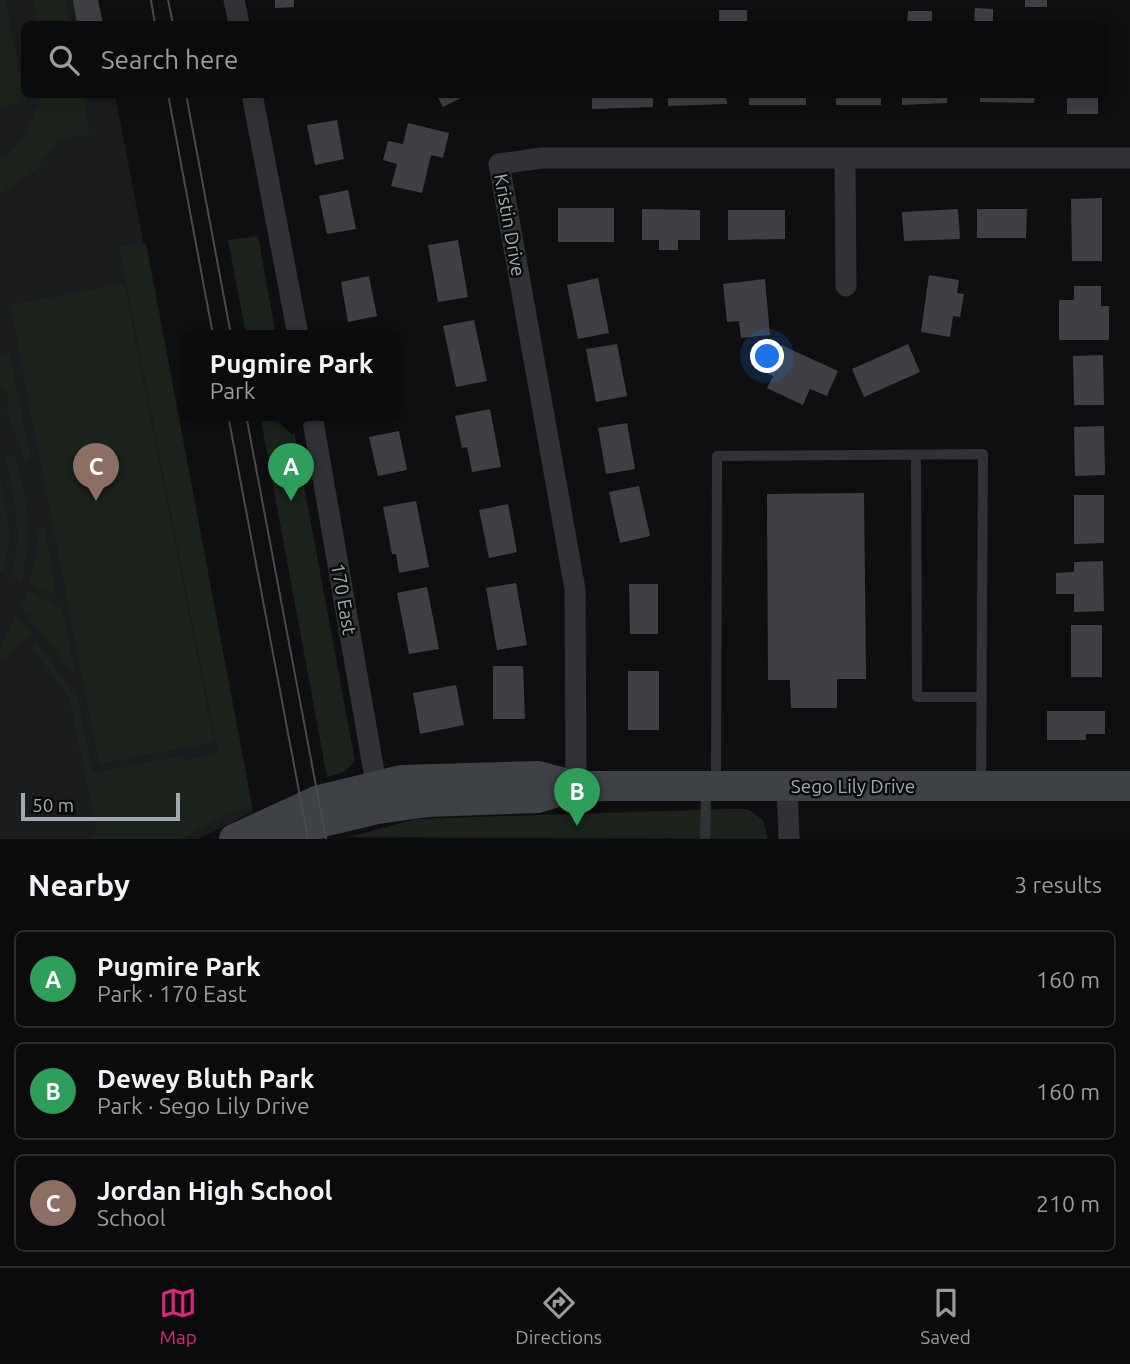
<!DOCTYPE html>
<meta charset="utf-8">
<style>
body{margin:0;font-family:Ubuntu,sans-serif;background:#141416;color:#f1f3f6}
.scale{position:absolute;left:21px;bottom:18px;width:159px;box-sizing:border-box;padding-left:7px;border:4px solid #a1a9b1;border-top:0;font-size:19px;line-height:24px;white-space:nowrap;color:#a1a9b1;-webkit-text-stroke:5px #0a0b0b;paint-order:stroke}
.you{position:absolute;left:768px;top:357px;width:24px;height:24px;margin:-18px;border:5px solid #fff;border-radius:50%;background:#1a73e8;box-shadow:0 0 0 10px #1a73e833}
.badge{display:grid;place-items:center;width:46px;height:46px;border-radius:50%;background:#db2777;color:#fff;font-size:23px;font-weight:700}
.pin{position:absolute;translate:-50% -58px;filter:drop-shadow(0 2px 4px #0008)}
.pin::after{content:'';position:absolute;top:37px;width:24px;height:21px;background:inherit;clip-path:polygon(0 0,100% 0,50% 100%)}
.popup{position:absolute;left:183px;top:330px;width:217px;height:91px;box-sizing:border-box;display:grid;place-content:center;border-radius:10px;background:#0b0b0d;filter:drop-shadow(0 2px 5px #0005);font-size:23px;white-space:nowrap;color:#9a9b9d}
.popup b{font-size:26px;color:#f1f3f6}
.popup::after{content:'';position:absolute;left:50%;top:100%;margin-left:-14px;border:14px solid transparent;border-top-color:#0b0b0d}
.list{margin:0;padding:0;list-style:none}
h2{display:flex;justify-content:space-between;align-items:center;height:91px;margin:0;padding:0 28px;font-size:30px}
h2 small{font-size:23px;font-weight:400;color:#9a9b9d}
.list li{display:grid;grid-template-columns:46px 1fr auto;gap:21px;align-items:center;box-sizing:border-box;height:98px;margin:0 14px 14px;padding:0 14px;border:2px solid #2b2b2e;border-radius:10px}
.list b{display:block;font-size:26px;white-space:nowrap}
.list p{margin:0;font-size:23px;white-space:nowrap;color:#9a9b9d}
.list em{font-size:23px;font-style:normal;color:#9a9b9d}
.icon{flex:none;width:38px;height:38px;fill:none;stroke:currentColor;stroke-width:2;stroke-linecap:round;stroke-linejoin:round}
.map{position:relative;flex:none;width:1130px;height:839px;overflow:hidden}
.search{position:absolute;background:#0b0b0d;box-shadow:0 4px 18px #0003;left:21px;right:21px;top:21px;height:77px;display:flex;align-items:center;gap:18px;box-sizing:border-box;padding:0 24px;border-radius:10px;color:#9a9b9d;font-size:26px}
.sheet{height:427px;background:#0b0b0d}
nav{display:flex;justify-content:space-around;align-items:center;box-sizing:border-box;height:98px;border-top:2px solid #2b2b2e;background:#0b0b0d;font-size:19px;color:#9a9b9d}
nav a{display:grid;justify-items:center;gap:4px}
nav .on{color:#db2777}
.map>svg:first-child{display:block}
.built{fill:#1b1c1d}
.green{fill:#1c231c}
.building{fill:#3e4044}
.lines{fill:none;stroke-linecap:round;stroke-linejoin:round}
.service{stroke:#303235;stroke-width:10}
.minor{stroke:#303235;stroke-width:21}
.secondary{stroke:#3e4145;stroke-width:30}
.tram{stroke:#474a4e;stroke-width:2}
.labels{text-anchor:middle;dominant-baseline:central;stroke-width:5;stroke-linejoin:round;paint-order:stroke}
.street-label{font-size:19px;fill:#a1a9b1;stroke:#0a0b0b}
</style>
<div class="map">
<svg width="1130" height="839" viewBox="0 0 1130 839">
<rect width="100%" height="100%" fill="#0f0f11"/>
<path class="built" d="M0,0H98L103,24H24V94L115,95L253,812L198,839H0Z"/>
<path class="green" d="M0,0H5L26,102L0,108Z
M33,0H65L70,24H38Z
M40,95H83L90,134L59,140L36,170L0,194V161C24,143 33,123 40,95Z
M258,236L276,335H246L228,240Z
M146,243L252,805L230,812L182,839H89L96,829L72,710L68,696L31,647L37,642L78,699L93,773L184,755L185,760L218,753L119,247Z
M124,283L214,742L99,764L10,305Z
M10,353L31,460L25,462L7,412L9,400L6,391L0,386V354Z
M260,415H291L355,761L344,772L327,777Z
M14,455C29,499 31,535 22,581L12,576C22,534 15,499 5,458Z
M0,477L10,536L3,573L0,572V518L3,512L0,511Z
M45,528L55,586L51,595L29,583L38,546V529Z
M28,591L62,608L76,676L21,607Z
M16,615L32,634L0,661V648Z
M731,809H748L763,820L768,839L349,837L416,819Z"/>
<path class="building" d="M73,0H98L103,24H77Z
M275,0H294V7L275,8Z
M1025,0H1047V7H1025Z
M975,8L993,9V24H974Z
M719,10H747V24H719Z
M908,11H932V24H907Z
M436,94H469L443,107Z
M592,94H653V107L592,109Z
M668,94H726L727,104L668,106Z
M749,94H806V105H749Z
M836,94H881V105H836Z
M902,94H947V103L902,105Z
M980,94H1035L1034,103L980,102Z
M1067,94H1098V114H1067Z
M337,120L344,159L315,165L307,125Z
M408,123L449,133L443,158L431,155L422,193L391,186L397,164L383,160L388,141L403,144Z
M348,190L356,229L327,234L319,196Z
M1102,198V261H1072L1071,199Z
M558,208H614V242H558Z
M642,209L700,210V240H678V250H659V240H642Z
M958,209L960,239L904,241L902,212Z
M977,209H1027L1026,238H977Z
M728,210H785V239L728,240Z
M458,240L468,297L438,302L428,245Z
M929,275L959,280L957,293L964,294L960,317L953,316L950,337L921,332Z
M369,276L377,316L348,322L341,282Z
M598,278L609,333L578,339L567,285Z
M765,279L770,335L741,338L739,321L727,322L723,284Z
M1074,286H1101V306H1109V340H1059V300H1074Z
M474,320L487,381L456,387L443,326Z
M617,344L627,396L596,402L586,349Z
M908,344L920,372L864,397L852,369Z
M781,345L838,371L827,396L810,389L803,405L767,388L773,376L768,374Z
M1103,355L1104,405H1074L1073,356Z
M490,409L501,467L472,472L467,447L462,448L455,416Z
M627,423L635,469L606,474L598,428Z
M1104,426L1105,475L1075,476L1074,427Z
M399,431L407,470L378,476L369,437Z
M639,486L650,536L620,543L609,492Z
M864,493L866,679H837V708H791L790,680H768L767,494Z
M1074,495H1104V543L1074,544Z
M416,501L429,567L399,573L396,554H392L383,507Z
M508,504L517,552L489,558L479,510Z
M1103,561L1104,611L1074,612V594H1056V573L1074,572V562Z
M516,583L527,645L497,650L486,588Z
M629,584H658V634H630Z
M427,587L439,649L409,654L397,593Z
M1071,625H1102V677H1071Z
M493,666H523L525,719H493Z
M628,671H659V730H628Z
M456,685L464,725L420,734L413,693Z
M1047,711H1105V734H1086V740H1047Z"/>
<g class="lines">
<path class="service" d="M916,455L917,697H982
M716,784L717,456L983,454L981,786
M705,839L706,789"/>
<path class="minor" d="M234,0L239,24
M252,94L298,335
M845,159L846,286
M312,415L376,784
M576,786L575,589L499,164L542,158H1130
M787,786L789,839"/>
<path class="secondary" d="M234,839L319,800L401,780L538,776L576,786H1130
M282,839L323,822L378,809L428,802L538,798L576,786"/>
<path class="tram" d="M151,0L155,24
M168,0L173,24
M168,94L213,335
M186,94L231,335
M228,415L308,839
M246,415L326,839"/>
</g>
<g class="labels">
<g class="street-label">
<text transform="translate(510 225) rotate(80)">Kristin Drive</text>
<text transform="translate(344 599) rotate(80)">170 East</text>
<text x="853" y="786">Sego Lily Drive</text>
</g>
</g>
</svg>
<div class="scale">50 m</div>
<div class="you"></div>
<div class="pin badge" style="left:291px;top:501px;background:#2e9e5b">A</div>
<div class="popup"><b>Pugmire Park</b>Park</div>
<div class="pin badge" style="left:577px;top:826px;background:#2e9e5b">B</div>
<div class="pin badge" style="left:96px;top:501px;background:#8d6e63">C</div>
<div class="search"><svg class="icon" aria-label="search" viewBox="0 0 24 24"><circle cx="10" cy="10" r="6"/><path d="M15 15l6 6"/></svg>Search here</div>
</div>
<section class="sheet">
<h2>Nearby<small>3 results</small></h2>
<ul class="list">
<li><span class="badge" style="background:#2e9e5b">A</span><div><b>Pugmire Park</b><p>Park · 170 East</p></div><em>160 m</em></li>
<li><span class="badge" style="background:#2e9e5b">B</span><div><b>Dewey Bluth Park</b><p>Park · Sego Lily Drive</p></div><em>160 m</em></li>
<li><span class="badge" style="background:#8d6e63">C</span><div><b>Jordan High School</b><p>School</p></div><em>210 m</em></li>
</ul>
</section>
<nav>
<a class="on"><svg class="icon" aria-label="map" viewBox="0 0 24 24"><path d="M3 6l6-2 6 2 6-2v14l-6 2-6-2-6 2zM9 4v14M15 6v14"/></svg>Map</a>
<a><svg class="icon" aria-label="directions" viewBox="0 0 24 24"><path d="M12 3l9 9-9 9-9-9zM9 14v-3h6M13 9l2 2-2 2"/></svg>Directions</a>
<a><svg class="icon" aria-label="saved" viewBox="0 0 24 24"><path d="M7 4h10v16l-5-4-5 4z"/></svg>Saved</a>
</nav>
